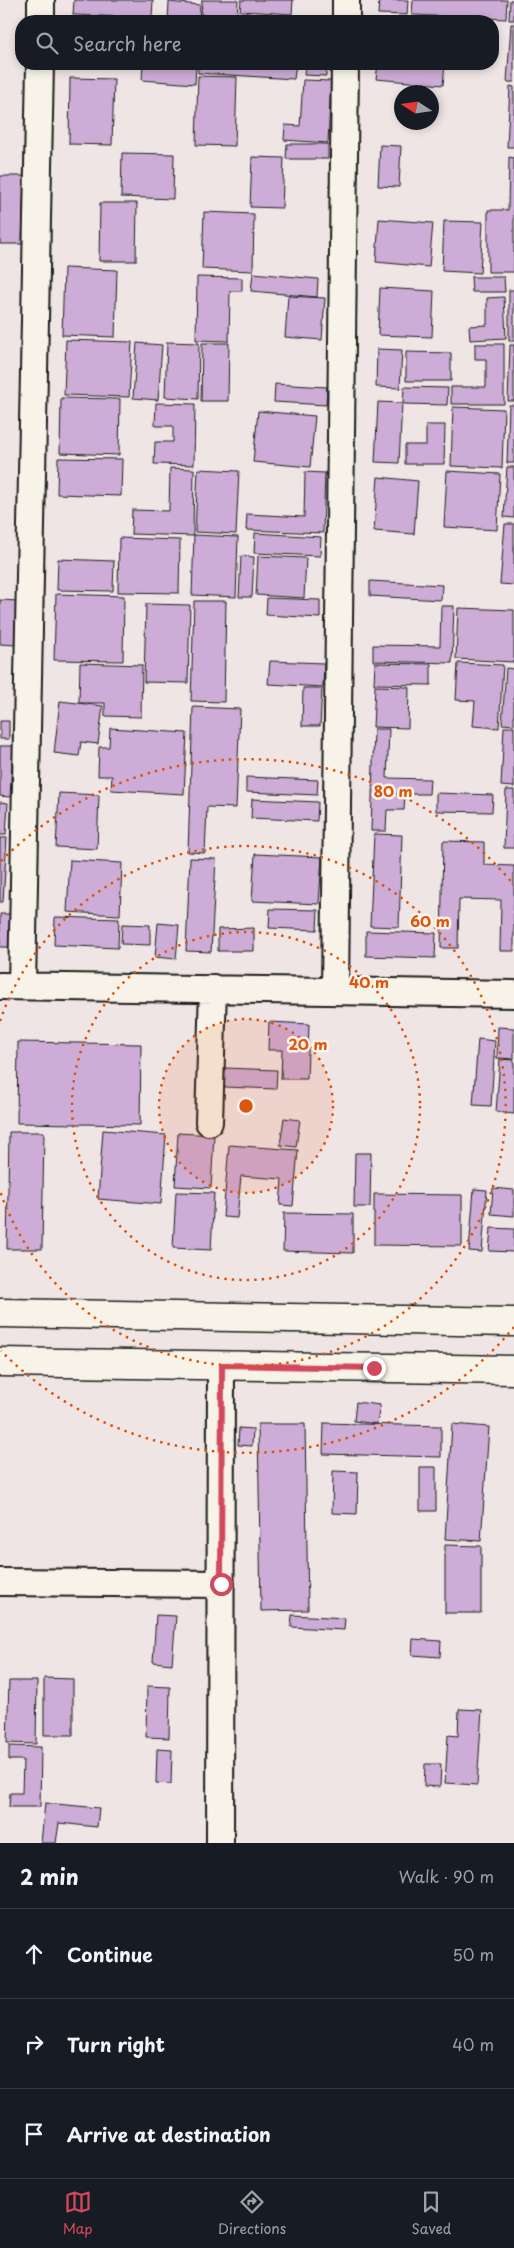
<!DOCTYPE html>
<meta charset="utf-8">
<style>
body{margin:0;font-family:"Playpen Sans",sans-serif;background:#20242c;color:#f1f3f6}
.compass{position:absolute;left:394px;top:85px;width:45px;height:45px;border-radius:50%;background:#171b24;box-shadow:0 2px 8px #0003;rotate:282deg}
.stop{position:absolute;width:15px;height:15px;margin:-11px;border:4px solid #d1495b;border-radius:50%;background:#fff}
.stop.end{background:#d1495b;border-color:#fff;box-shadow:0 1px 5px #0008}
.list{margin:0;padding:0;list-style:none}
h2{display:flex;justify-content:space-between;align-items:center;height:65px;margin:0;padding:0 20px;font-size:21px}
h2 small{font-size:16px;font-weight:400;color:#9ea1a6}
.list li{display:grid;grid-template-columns:32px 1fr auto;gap:15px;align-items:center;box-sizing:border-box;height:90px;padding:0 20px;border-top:1px solid #363941}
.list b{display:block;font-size:19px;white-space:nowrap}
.list em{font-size:16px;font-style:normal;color:#9ea1a6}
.icon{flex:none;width:28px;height:28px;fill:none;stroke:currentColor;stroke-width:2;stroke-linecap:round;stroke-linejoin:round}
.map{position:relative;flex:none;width:514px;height:1843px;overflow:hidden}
.search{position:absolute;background:#171b24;box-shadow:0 2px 8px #0003;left:15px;right:15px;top:15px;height:55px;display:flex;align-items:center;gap:12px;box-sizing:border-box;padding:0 18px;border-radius:20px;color:#9ea1a6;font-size:19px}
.sheet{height:335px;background:#171b24}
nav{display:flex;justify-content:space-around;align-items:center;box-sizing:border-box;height:70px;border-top:1px solid #363941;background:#171b24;font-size:14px;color:#9ea1a6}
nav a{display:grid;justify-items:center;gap:2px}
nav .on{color:#d1495b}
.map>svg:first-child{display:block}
.building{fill:#cdacd7;stroke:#1c1c1c}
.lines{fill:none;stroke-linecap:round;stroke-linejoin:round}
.street-casing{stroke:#1c1c1c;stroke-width:30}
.secondary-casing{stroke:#1c1c1c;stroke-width:31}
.street{stroke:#f7f3e8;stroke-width:26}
.secondary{stroke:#f7f3e8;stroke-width:28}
.route{stroke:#d1495b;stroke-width:6}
.ring{fill:none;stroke:#de560d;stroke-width:2.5;stroke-dasharray:2.5 5}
.centre{fill:#de560d;stroke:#f7f3e8;stroke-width:2.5}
.ring-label{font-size:15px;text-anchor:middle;font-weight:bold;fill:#de560d;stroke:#f7f3e8;stroke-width:5;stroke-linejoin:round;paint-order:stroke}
</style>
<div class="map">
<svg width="514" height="1843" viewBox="0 0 514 1843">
<rect width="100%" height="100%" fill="#efe5e5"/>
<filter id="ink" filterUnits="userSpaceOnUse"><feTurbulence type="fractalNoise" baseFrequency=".02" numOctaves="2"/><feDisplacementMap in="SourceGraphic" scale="10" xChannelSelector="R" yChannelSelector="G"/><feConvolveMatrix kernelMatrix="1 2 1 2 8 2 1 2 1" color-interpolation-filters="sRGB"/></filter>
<g filter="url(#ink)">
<path class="building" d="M74,0H153L152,18L73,15Z
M202,0H238L237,17L201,15Z
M241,0H293L292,14L240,11Z
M379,0H408L407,15L378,14Z
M413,0H507L506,19L412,15Z
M510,0H514V20H509Z
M169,2L200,5L199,21H168Z
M201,17L233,20V21H201Z
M511,24H514V82H507Z
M143,64H196L195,84L142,80Z
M198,64H296L294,79L198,73Z
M305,64H327L326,76L304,75Z
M378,64H445L443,85L376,79Z
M198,76L237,77L235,146L196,145Z
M70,78L114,79L112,145L69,144Z
M303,80L331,81L328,143L284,140L285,125L300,126Z
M510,86L514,87V147H507Z
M287,144H328V159H286Z
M380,145L401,146L399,187L378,186Z
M122,153L174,154L173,199L121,197Z
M252,157L284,158L282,208L250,207Z
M509,157L514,158V272H488V210H508Z
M0,176H24L22,244H0Z
M100,203H137L136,261H99Z
M204,212L254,214L253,271L202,269Z
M379,219L433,223L429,267L376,262Z
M444,221L483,222L480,273L442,271Z
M64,268L117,270L115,337L62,335Z
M253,273L318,279L317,297L251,291Z
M197,277L242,278V291H230L229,341L196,340Z
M471,277H504L505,292H472Z
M380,288L434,291L432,337L378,335Z
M509,290H514V341H509Z
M288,296L325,298L322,340L285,337Z
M504,297L506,338L470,340L469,326L487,325V298Z
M66,340L132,342L129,397L64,395Z
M167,342L199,343L198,399L165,397Z
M137,343L162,345L158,400L133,398Z
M202,343H229L228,401H201Z
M475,344H504V404H451V387H486V359H475Z
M510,345H514V401H508Z
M377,349L402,350L400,388L376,387Z
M406,352L451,353V381H406Z
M275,384L327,387L326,405L274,402Z
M404,387L448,388L447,405L403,404Z
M61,398L120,399L119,455L60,453Z
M378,402L402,403L399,463L375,462Z
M156,403L195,404L194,465L154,464L155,442H173V426H155Z
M509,405H514V463H507Z
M453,407L504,409L502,468L451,466Z
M258,411L315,416L310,467L253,462Z
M426,425H445L444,464H405V445H426Z
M58,458L122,459L121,496L57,494Z
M507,467H514V518L504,517Z
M170,468L194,469L193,536L131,534L132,510L169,511Z
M198,469L239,471L236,534L195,532Z
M447,471L500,474L497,530L444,527Z
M305,472L325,473L323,533L246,530L247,514L304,517Z
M378,477L418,481L414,534L374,531Z
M505,524H514V585L500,584Z
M255,533L321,537L320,556L254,553Z
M194,535L238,537L236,597L192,595Z
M119,538L180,540L179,593L118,592Z
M241,556L254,557L252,597H239Z
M258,556L306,558L304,598L256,595Z
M58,559L114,561L113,591L57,590Z
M370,581L442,585L441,600L370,596Z
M56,594L124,596L123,661L54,660Z
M267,598L320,600V618L266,615Z
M0,600L19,601L17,645L0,644Z
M194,601H226L224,702L191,701Z
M146,604L190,605L188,683L144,682Z
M441,606H454L452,663L373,661V645L440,646Z
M458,608L514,610V662L456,659Z
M270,661L324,663L323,687L268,684Z
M80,663L142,665L141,717L105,716V703H79Z
M375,663L431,664V685L374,684Z
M458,663L503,665L499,728L473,726L475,701L456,700Z
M506,668L514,669V725L502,724Z
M375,686L409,687L408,728L373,727Z
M303,688H322L320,726H302Z
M60,701L103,706L98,744L81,742L79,756L54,753Z
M193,707L240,709L236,808L207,807L205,853L188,852Z
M0,721H9V739H0Z
M504,727H514V787L501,786Z
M110,728L187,733L184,794L111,790L112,776H98L99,747H109Z
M374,729H389L387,778L430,779L429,794H405L404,810H387L386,831H371Z
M0,746H13L10,797L0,796Z
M246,777L318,780L317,795L246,792Z
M506,790H514V848H504Z
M59,793L99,795L97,849L56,847Z
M436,793L493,795L492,812L436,811Z
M252,799L318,802L317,821L251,818Z
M0,802L8,803L6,835H0Z
M374,834L402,835L399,927L370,926Z
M0,838H7L3,902H0Z
M443,841L484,842V865L514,866V951H500L501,900L459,899L458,948H441Z
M255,854L322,857L319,904L252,901Z
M190,858L216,859L211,952L186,951Z
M70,860L122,863L120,915L67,912Z
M270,909L318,910L317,930L269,928Z
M0,914H11L9,947H0Z
M55,917L119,919L118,948L54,945Z
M158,923L179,925L176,959L155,957Z
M122,924L150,925V945L121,944Z
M254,928V951H218V929Z
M366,931L436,933L435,958L366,956Z
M269,1022L309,1024L307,1079H281L282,1050H268Z
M498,1027L514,1028V1059L497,1058Z
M478,1039L495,1041L491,1106L473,1105Z
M18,1042L141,1044L140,1125L17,1123Z
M500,1059L514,1060V1114L496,1112Z
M225,1068L277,1070L276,1089L224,1087Z
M284,1118L300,1120L296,1147L280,1145Z
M103,1130L166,1135L161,1204L98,1199Z
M9,1132H44L42,1249H7Z
M178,1133L214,1135L211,1188L175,1186Z
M229,1145L298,1150L293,1206L280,1205L282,1179L241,1176L237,1218L223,1217Z
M355,1153H371L370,1207H354Z
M493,1188L514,1190V1216L491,1214Z
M474,1189L487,1190L482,1252L469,1251Z
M176,1192L214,1193L211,1250L173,1248Z
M374,1194L462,1195V1246L374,1245Z
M284,1213L353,1214V1253L283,1251Z
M491,1228L514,1229V1252L489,1251Z
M356,1402L380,1405L377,1424L354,1421Z
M324,1423L441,1426V1457L323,1454Z
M258,1424H305L308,1610L261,1611Z
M452,1424L489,1427L481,1541L445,1539Z
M239,1428L253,1429L252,1446L238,1445Z
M420,1467H436V1511H420Z
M333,1471L358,1472L357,1514L332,1513Z
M445,1545L481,1546V1613H445Z
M156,1615L176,1616L172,1664L153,1662Z
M292,1615L345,1618L344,1630L291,1627Z
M413,1639L441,1641L440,1657L412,1655Z
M44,1678L73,1679V1735H44Z
M9,1681H37L36,1744L7,1743Z
M147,1686L170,1687L169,1738L146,1737Z
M459,1709L482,1710L477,1785L445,1783L448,1735L458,1736Z
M9,1746L41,1747L40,1807H9L10,1793H22L23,1760H9Z
M157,1749L172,1750L171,1784L156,1783Z
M425,1764H441L440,1787L424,1786Z
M45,1803L99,1808L97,1827L59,1823L56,1843H41Z"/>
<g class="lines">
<defs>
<path id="street" d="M41,21V0
M346,21V0
M0,986L514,994
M22,986L40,64
M335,991L345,64
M209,1122L213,988
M0,1582L221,1584
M220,1843L221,1365"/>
<path id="secondary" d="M0,1313L514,1322
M0,1362L514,1370"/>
</defs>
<use href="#street" class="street-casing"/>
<use href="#secondary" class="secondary-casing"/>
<use href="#street" class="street"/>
<use href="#secondary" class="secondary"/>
</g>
</g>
<g class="lines" filter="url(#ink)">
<path class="route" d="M221,1584L222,1365L374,1368"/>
</g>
<circle cx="246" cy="1106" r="87" fill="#de560d" fill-opacity=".12"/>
<g class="ring">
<circle cx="246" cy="1106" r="87"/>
<circle cx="246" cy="1106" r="174"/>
<path d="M0 1021A260 260 0 1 1 0 1191"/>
<path d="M514 1327A347 347 0 0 1 1 1351M1 861A347 347 0 0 1 514 885"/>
</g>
<circle cx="246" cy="1106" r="8" class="centre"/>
<g class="ring-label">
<text x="393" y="797">80 m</text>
<text x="430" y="927">60 m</text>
<text x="369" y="988">40 m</text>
<text x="308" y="1050">20 m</text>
</g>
</svg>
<svg class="compass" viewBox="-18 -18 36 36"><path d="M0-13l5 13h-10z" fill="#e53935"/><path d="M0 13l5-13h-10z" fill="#9ea1a6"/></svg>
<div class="stop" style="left:221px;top:1584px"></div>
<div class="stop end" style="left:374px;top:1368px"></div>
<div class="search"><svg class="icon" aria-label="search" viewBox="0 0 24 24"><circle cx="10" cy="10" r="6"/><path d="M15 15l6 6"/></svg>Search here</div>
</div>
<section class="sheet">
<h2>2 min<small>Walk · 90 m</small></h2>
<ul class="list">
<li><svg class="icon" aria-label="ahead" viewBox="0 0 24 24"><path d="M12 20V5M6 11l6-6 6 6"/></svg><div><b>Continue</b></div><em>50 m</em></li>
<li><svg class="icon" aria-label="right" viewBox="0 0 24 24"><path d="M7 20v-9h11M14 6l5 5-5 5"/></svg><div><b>Turn right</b></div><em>40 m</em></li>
<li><svg class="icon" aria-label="arrive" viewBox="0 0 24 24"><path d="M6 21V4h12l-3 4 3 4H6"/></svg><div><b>Arrive at destination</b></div></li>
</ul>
</section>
<nav>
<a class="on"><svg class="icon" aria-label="map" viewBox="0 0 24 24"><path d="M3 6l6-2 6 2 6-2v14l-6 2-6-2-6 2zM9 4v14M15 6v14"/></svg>Map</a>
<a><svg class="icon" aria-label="directions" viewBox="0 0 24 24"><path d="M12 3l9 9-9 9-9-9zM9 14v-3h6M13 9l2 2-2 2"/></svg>Directions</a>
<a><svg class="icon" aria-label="saved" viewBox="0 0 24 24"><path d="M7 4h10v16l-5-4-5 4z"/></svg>Saved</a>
</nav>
